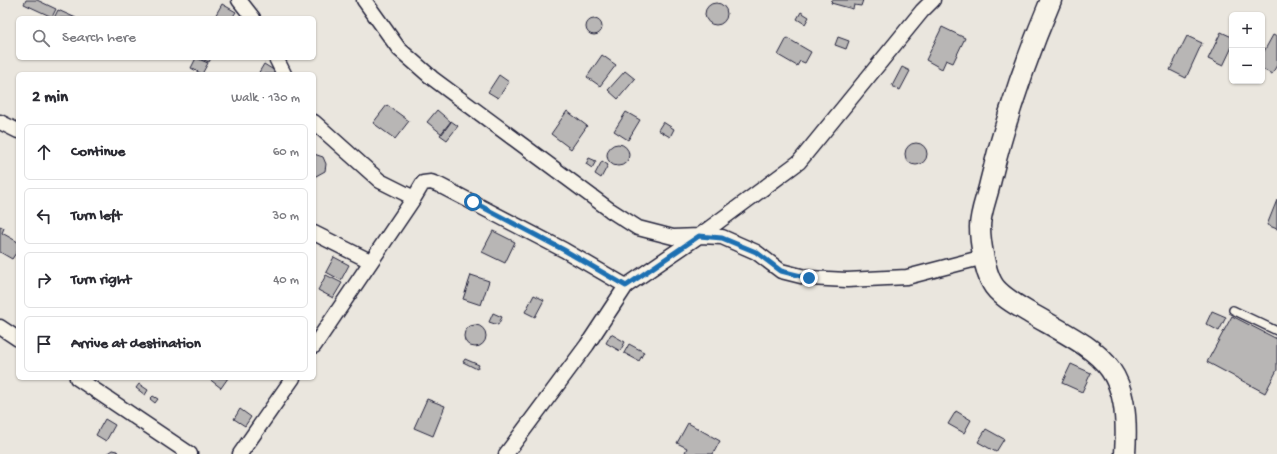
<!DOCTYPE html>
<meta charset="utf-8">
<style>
body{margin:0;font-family:"Gochi Hand",sans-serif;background:#f7f7f7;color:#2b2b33}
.controls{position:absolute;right:12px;top:12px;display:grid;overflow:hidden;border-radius:6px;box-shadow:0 1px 3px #0004}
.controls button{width:36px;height:36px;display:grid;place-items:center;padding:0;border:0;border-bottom:1px solid #e1e1e2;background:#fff;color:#2b2b33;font:20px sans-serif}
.stop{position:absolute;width:12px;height:12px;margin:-9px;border:3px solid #1f6fb2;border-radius:50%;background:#fff}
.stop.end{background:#1f6fb2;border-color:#fff;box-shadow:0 1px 4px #0008}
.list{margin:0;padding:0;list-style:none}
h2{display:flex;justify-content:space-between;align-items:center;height:52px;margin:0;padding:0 16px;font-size:17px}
h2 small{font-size:13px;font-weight:400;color:#7c7c81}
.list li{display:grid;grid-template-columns:26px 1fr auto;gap:12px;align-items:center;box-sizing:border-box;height:56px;margin:0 8px 8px;padding:0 8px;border:1px solid #e1e1e2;border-radius:6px}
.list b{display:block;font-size:15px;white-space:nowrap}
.list em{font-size:13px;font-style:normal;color:#7c7c81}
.icon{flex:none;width:22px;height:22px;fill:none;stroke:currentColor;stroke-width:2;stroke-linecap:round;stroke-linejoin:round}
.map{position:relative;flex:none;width:1277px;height:454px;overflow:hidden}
.search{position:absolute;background:#fff;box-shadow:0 1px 3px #0004;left:16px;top:16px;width:300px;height:44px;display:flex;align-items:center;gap:10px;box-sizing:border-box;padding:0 14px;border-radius:6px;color:#7c7c81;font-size:15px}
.panel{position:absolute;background:#fff;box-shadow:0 1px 3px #0004;left:16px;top:72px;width:300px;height:308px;border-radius:6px}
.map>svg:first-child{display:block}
.building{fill:#b8b6b5;stroke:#22223b}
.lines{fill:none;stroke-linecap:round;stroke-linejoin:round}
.lane-casing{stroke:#22223b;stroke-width:10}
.street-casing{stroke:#22223b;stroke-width:17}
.secondary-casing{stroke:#22223b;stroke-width:23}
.lane{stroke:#f7f3e8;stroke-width:7}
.street{stroke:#f7f3e8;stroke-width:14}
.secondary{stroke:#f7f3e8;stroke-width:20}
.route{stroke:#1f6fb2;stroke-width:5}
</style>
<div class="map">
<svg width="1277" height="454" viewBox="0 0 1277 454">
<rect width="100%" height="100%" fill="#eae6de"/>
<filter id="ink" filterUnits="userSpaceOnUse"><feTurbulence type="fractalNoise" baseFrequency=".025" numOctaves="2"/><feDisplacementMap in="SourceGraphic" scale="8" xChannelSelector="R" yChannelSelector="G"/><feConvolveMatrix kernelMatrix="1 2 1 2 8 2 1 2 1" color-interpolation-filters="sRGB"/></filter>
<g filter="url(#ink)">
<path class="building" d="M26,0H37L56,9L52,17L24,4Z
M832,0H863L861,6L854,5L853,9L831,3Z
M705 14a11 11 0 1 1 22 0a11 11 0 1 1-22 0Z
M222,4L236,12L232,18H214Z
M58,10L76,18H54Z
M801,12L809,17L805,24L797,19Z
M586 27a8 8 0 1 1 16 0a8 8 0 1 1-16 0Z
M942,27L965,38L953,63L946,60L942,69L926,60Z
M1221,32L1232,37V47L1223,66L1208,59Z
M1273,35L1277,37V65L1272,74L1262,69V55Z
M1187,36L1202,43L1186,78L1170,70Z
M838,37L849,41L846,49L835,45Z
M787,38L811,52L805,63L800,61L797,66L778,55Z
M602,55L616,65L600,86L587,77Z
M196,58L208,63L202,74L191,68Z
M199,58H211L209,62Z
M264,64L280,74H258Z
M902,67L910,71L900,90L892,86Z
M625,71L635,79L618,99L608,90Z
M499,75L509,82L498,98L488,92Z
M387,105L409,121L395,139L373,123Z
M437,110L451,122L442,134L427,122Z
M567,111L587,126L571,149L551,134Z
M626,112L640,120L628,140L614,131Z
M451,121L458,126L447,140L440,135Z
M663,122L674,129L670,137L658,130Z
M905 154a11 11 0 1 1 22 0a11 11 0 1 1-22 0Z
M607 155a11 11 0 1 1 22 0a11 11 0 1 1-22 0Z
M314,154L323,157L326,164L325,171L316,176H314Z
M589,158L596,161L592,168L586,164Z
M602,161L608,165L601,178L595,174Z
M1277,200V229L1267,225Z
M0,226L4,228L2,233L18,242V250L12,259L0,252Z
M493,231L515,242L505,263L482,252Z
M334,257L349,265L341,280L326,272Z
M326,275L342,283L333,298L318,290Z
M471,275L489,281L481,305L463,299Z
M534,295L544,300L535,317L525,312Z
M1212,311L1226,317L1219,331L1206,324Z
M493,313L502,317L498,325L489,322Z
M1232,316L1277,339V370L1265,393L1207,362Z
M464 336a11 11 0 1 1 22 0a11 11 0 1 1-22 0Z
M611,334L625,342L620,351L606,343Z
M629,344L644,352L639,361L624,353Z
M465,359L479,365L477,369L463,362Z
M1071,364L1091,373L1082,392L1062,383Z
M208,378H228L221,388Z
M139,384L148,390L145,395L136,388Z
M153,396L158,399L155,403L150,399Z
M427,399L445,406L433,436L414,428Z
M240,409L251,417L245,426L234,419Z
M956,411L971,420L964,433L948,424Z
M105,419L115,425L106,441L96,435Z
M688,423L720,441L713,454H689L685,452L687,448L677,443Z
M986,429L1004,439L996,452L978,442Z
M112,450L117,451L118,454H106Z"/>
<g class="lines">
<defs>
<path id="lane" d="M1233,310L1277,331"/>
<path id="street" d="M239,0L253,18
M364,0L399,49L432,78L610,210L638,228L673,237L699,236L722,237L756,252L781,271L809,278L847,280L907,277L984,257
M276,58L284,74
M0,122L18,131
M314,122L380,181L414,198L423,183L431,182L439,185L564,250L626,286
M314,233L370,261
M0,327L18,339
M314,346L414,198
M77,378L190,454
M240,454L293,378
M506,454L587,345L626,286L699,236L799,162L922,11L933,0"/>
<path id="secondary" d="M1051,0C1026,59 1005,120 990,183C987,197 980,213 980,227C980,242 985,271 992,283C998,295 1018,306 1030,313C1101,354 1131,362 1125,454"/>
</defs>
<use href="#lane" class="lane-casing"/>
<use href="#street" class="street-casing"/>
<use href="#secondary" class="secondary-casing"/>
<use href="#lane" class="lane"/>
<use href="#street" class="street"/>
<use href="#secondary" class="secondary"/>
</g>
</g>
<g class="lines" filter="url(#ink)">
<path class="route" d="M473,202L564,250L626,286L699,236L722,238L756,252L781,271L809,278"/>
</g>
</svg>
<div class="controls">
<button>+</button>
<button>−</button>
</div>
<div class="stop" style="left:473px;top:202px"></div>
<div class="stop end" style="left:809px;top:278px"></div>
<div class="search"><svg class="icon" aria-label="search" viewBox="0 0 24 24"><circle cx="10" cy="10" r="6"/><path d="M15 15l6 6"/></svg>Search here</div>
<section class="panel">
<h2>2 min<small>Walk · 130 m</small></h2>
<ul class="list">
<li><svg class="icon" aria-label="ahead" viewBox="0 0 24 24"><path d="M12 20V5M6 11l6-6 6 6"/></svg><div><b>Continue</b></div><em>60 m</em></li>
<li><svg class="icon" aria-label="left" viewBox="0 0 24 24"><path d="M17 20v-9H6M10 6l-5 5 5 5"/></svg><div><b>Turn left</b></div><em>30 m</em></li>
<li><svg class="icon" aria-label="right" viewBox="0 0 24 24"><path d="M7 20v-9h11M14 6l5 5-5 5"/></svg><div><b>Turn right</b></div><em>40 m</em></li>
<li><svg class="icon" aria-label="arrive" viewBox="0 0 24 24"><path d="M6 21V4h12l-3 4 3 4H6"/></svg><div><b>Arrive at destination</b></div></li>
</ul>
</section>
</div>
